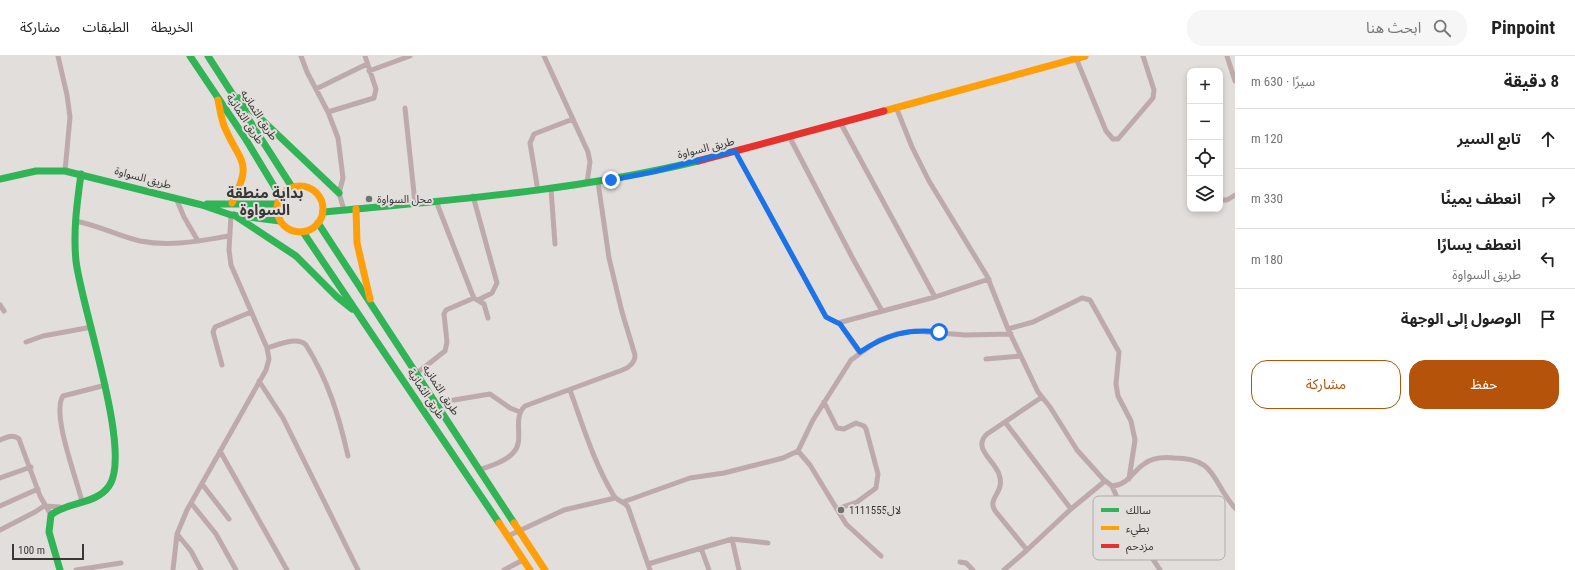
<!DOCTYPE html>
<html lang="ar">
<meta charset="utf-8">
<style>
body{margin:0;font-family:"Roboto Condensed","Noto Sans Arabic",sans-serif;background:#f6f6f6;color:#222;direction:rtl}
.controls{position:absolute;right:12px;top:12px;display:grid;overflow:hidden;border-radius:8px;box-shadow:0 2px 6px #0003}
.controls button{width:36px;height:36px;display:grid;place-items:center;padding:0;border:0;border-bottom:1px solid #e0e0e0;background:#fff;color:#222;font:20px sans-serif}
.scale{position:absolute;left:12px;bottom:10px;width:72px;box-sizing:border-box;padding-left:4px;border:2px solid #3a3837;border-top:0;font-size:11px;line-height:14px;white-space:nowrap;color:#3a3837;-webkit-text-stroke:3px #e2dedb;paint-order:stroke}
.stop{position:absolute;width:12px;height:12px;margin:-9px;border:3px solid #1a73e8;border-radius:50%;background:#fff}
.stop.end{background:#1a73e8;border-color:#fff;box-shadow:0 1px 4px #0008}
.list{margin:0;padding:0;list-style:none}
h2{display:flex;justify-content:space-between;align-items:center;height:52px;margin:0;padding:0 16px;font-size:17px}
h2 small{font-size:13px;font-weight:400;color:#767676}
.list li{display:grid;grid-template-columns:26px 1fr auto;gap:12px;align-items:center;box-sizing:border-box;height:60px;padding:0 16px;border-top:1px solid #e0e0e0}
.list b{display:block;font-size:15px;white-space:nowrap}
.list p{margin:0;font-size:13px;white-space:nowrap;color:#767676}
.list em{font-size:13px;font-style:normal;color:#767676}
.actions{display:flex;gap:8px;padding:12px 16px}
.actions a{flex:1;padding:9px 0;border:1px solid #b45309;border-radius:16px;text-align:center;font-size:14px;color:#b45309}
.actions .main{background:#b45309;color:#fff}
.icon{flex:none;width:22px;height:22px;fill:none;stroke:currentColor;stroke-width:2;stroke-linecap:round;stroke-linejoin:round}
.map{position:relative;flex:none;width:1235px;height:514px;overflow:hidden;direction:ltr}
header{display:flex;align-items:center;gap:24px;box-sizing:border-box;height:56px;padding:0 20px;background:#fff;border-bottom:1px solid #e0e0e0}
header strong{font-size:19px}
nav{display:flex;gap:22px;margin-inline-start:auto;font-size:14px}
.search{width:280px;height:36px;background:#f6f6f6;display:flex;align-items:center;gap:10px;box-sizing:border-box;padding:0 14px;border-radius:16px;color:#767676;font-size:15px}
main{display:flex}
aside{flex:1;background:#fff}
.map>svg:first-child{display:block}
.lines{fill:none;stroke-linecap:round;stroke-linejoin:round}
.street{stroke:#beaaab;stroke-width:5}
.fast{stroke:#30b455;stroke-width:7}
.slow{stroke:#ff9f0a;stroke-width:7}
.jam{stroke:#e5322d;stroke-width:7}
.route{stroke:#1a73e8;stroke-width:5}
.poi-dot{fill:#747271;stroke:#e2dedb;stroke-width:1.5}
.labels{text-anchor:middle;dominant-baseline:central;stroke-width:4;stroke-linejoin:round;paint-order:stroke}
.street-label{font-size:11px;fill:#3a3837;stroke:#e2dedb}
.poi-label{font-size:11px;fill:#3a3837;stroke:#e2dedb;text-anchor:start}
.district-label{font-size:15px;font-weight:bold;fill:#3a3837;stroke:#e2dedb}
.key{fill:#e2dedb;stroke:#b0acaa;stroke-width:1}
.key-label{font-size:11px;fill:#3a3837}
</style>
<header>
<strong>Pinpoint</strong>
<div class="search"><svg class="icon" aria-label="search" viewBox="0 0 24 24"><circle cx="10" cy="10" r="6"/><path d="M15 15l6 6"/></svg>ابحث هنا</div>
<nav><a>الخريطة</a><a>الطبقات</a><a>مشاركة</a></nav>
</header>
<main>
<aside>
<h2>8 دقيقة<small>سيرًا · 630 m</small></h2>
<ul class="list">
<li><svg class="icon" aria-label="ahead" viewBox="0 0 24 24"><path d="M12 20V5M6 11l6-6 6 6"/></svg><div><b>تابع السير</b></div><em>120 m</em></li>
<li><svg class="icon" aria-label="right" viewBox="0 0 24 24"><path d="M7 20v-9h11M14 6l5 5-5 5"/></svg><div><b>انعطف يمينًا</b></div><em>330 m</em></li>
<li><svg class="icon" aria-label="left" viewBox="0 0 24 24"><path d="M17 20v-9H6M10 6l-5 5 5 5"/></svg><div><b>انعطف يسارًا</b><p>طريق السواوة</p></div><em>180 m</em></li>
<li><svg class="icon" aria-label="arrive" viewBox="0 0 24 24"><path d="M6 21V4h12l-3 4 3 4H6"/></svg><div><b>الوصول إلى الوجهة</b></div></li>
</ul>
<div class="actions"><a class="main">حفظ</a><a>مشاركة</a></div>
</aside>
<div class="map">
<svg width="1235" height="514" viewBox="0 0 1235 514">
<rect width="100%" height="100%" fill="#e1dedc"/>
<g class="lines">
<path class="street" d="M58,0L67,39L70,61L65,115
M301,0L307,16L328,56L338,82L343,122L339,137L344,154
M544,0L588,96L590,106L587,127
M1227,0L1235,25
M1076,2L1106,75L1113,83H1118L1153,42L1154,34L1143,0
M369,15L410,0
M316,33L367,8
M896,51L912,91L929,125L987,220L1008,273L1038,336L1050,351L1077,394L1103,423L1112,430C1128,429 1132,416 1144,408C1152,402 1164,401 1174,402C1217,402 1211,425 1235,452
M405,52L415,147
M328,56L374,42L376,33L365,0
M840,66L935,241
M789,80L852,201L882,255
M735,95L826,261L840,268L859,296
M551,133L555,188
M538,135L530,87L534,78L573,63
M473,140L497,227L492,237L478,244
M176,142L184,161L198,185
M1220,144H1227L1235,139
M436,145L471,235L474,242L484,248L488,262
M75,165C98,169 118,180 140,185C172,191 198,185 229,180
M0,249L4,255
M838,267L935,241L989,223
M1008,273L1033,266L1082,242L1090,244L1119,296L1116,328L1118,340L1131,365L1135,384L1129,423
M26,286L43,280L92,271
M267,292C278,289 297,280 306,289C328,324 339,360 348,400
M986,303L1021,300
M222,309L213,276L215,271L251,256
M417,317L445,295L447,286L444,258L446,254L474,242
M259,325L283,362L358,514
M570,334C583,370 594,407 614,440C617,445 624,445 628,451L650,514
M1042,341L987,378C972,392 994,404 999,418C1006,438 985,442 996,456L1027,494L1071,453L1105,425
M824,346L837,372L844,373L856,367L864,370L866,373L878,418L876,432L857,446L837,453
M436,347L490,338L510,352L520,356
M1005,366L1071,453
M0,384C7,381 13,378 19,383L40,440L51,459
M220,395L287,514
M798,395L810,409L846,468L881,500
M479,414C490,410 505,406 513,397C526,384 511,363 525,350L617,316C626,313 635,309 635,299L622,256L609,202L598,126
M0,422L31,411
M202,428L229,463
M1112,430L1127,464L1160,514
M82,446C77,423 51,358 63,340L106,329
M623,446L690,422L724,417L783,402L798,395L813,364L851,304L879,284L896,278L914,275L965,279L1011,278
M191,447L216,478L236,514
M0,450L38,433
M0,474L35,456L44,450L60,451
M177,478L191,495L201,514
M508,480L564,454L615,442
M732,483L739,514
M701,492L709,514
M960,506L966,507L973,514
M648,508L732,483L768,487
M76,514L121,507
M173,514L177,478L187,454L266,314L269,303L267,292L231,209L229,194L231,159
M504,514L523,504
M1004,514L1027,494"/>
<path class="fast" d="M190,0L245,82L280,140
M208,0L292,131
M239,42L339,137
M0,123L36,115H65L202,149L231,159L280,165
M207,148H277
M323,156C449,144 575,135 698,105
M234,159L296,200L337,241L352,253
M318,167L514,467
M303,176L499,467
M60,514L49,476L51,459C68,445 96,449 109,430C133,397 81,250 76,205C73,176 77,147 81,118"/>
<path class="slow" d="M218,44C220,53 221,63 225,72C241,109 253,104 232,147
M884,55L1085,0
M277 153a23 23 0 1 1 46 0a23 23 0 1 1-46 0Z
M356,153L357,187L370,243
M499,467L530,514
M514,467L545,514"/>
<path class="jam" d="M698,105L884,55"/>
</g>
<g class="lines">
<path class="route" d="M611,124L652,116L735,95L826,261L840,268L860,296C885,279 909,272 939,276"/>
</g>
<g class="poi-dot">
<circle cx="369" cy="143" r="4"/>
<circle cx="841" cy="454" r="4"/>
</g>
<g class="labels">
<g class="street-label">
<text transform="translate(259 59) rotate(57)">طريق الثمانيه</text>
<text transform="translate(245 63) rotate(56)">طريق الثمانية</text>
<text transform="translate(706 92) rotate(-14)">طريق السواوة</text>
<text transform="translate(143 122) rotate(15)">طريق السواوة</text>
<text transform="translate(441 334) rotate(57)">طريق الثمانيه</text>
<text transform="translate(426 338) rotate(56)">طريق الثمانية</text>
</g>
<g class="poi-label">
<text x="377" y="143">محل السواوة</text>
<text x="849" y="454">1111555لال</text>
</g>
<g class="district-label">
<text x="265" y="137">بداية منطقة<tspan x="265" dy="17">السواوة</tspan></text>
</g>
</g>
<rect x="1093" y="440" width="132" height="64" rx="6" class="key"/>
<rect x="1101" y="452" width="18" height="4" fill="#30b455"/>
<rect x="1101" y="470" width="18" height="4" fill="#ff9f0a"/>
<rect x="1101" y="488" width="18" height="4" fill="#e5322d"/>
<g class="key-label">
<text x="1126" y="458">سالك</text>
<text x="1126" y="476">بطيء</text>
<text x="1126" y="494">مزدحم</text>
</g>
</svg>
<div class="controls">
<button>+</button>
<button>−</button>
<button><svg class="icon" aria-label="locate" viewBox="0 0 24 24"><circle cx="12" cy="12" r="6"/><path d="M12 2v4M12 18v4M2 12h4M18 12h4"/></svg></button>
<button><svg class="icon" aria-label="layers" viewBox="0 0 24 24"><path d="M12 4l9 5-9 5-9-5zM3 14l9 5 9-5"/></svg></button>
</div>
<div class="scale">100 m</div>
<div class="stop" style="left:939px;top:276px"></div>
<div class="stop end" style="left:611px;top:124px"></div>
</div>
</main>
